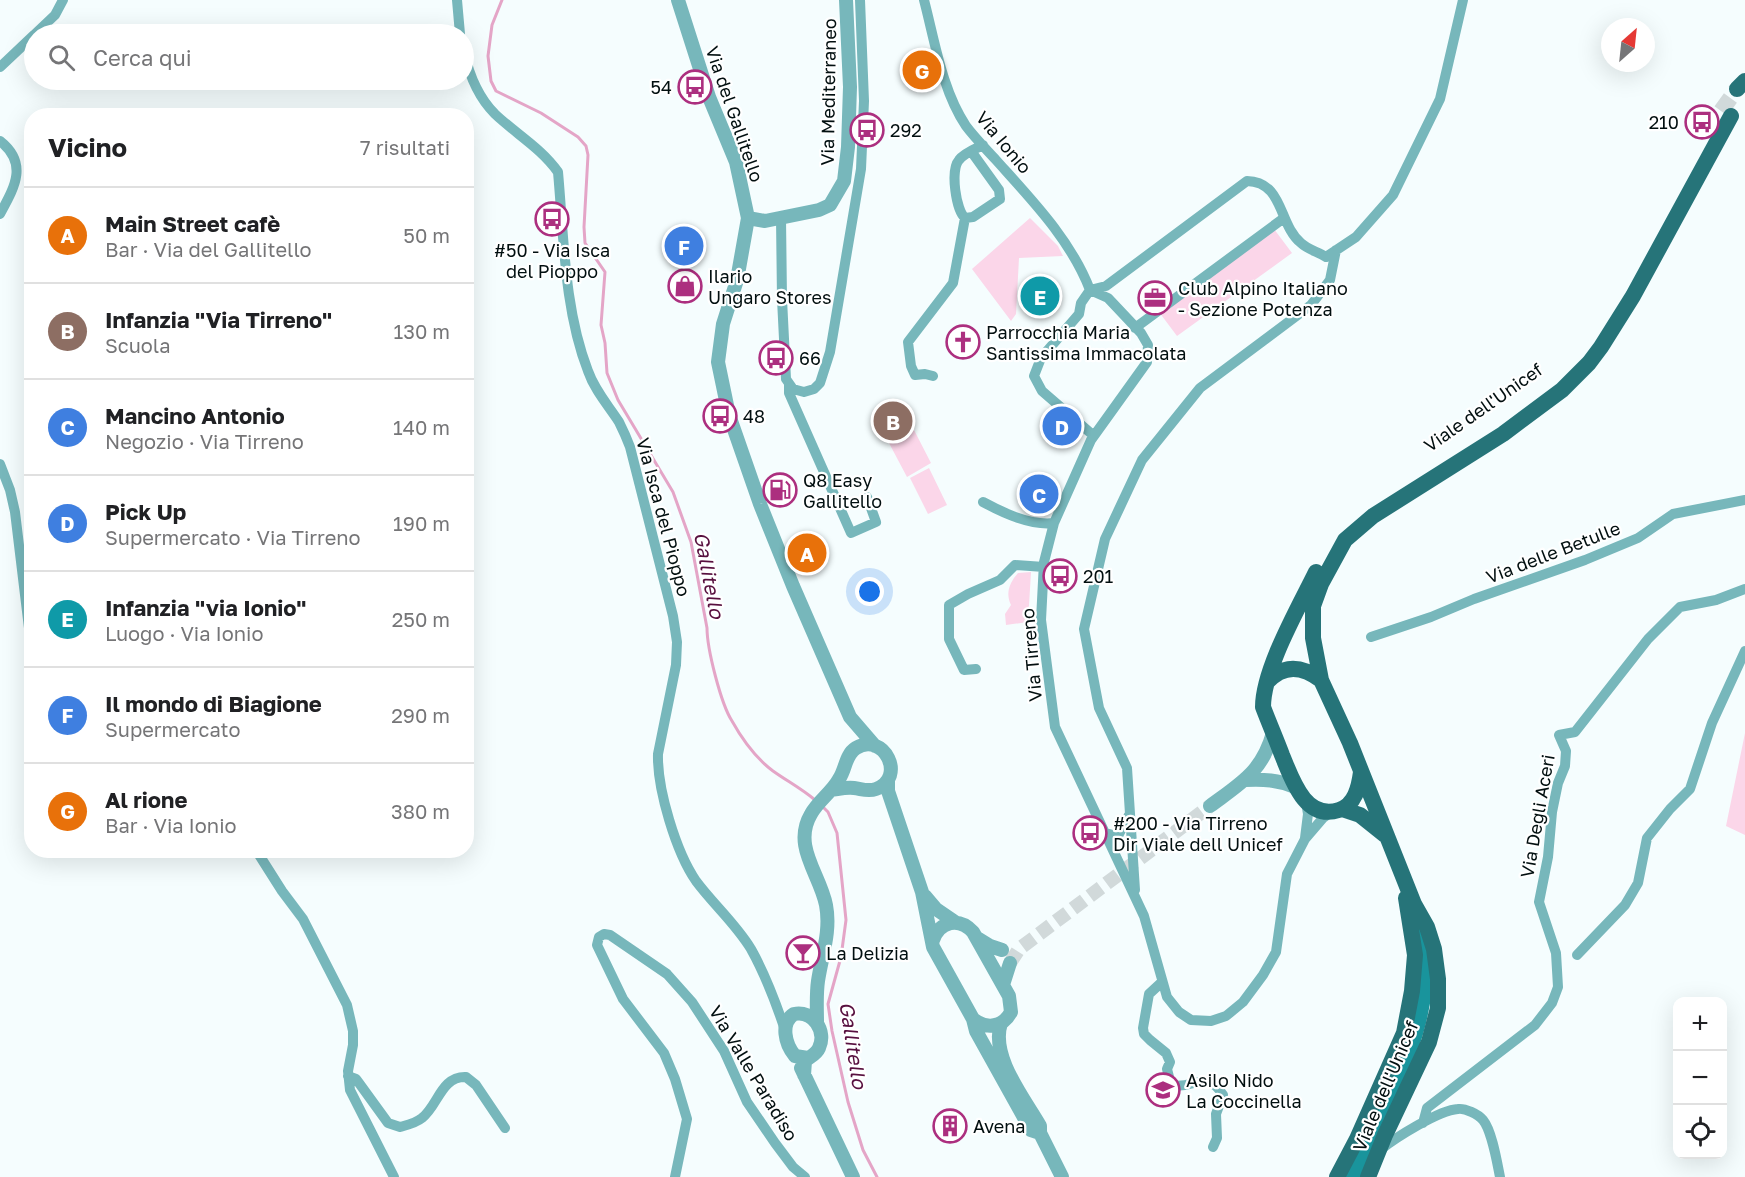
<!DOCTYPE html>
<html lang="it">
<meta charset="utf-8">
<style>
body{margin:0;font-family:"Golos Text",sans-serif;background:#f2f2f2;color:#202124}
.controls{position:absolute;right:18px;bottom:18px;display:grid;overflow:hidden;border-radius:12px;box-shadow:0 6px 24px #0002}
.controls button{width:54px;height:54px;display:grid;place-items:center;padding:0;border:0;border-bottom:2px solid #e0e0e0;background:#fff;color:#202124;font:30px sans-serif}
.compass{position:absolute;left:1601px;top:18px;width:54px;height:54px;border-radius:50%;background:#fff;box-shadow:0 6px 24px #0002;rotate:27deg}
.you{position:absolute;left:870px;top:592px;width:21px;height:21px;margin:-15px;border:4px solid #fff;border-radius:50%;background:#1a73e8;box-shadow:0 0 0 9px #1a73e833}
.badge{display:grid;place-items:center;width:39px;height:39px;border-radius:50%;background:#ea580c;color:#fff;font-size:20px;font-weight:700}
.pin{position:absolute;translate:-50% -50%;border:3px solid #fff;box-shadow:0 2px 6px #0006}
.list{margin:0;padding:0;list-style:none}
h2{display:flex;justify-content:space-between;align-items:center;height:78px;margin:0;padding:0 24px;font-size:26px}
h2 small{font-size:20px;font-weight:400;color:#757577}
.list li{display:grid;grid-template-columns:39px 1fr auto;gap:18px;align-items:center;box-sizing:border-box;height:96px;padding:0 24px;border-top:2px solid #e0e0e0}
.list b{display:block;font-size:22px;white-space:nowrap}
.list p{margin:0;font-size:20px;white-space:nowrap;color:#757577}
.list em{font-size:20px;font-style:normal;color:#757577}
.icon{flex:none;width:33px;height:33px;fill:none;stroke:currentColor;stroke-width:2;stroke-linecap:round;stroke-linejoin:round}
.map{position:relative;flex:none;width:1745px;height:1177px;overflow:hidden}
.search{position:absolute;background:#fff;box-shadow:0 6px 24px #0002;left:24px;top:24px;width:450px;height:66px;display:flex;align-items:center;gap:15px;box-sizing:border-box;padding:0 21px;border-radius:33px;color:#757577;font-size:22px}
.panel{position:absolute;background:#fff;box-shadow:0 6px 24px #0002;left:24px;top:108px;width:450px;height:750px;border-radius:24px}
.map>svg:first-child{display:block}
.green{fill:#fbd6e9}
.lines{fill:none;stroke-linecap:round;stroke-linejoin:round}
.stream{stroke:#e4a5c7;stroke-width:3}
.tertiary-tunnel{stroke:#d1d9da;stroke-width:14;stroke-dasharray:14 7;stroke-linecap:butt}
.primary-tunnel{stroke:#d1d9da;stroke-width:16;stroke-dasharray:16 8;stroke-linecap:butt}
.minor{stroke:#77b7bb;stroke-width:10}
.tertiary{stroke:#77b7bb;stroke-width:14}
.secondary{stroke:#19949c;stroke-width:15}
.primary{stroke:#267479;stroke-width:16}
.labels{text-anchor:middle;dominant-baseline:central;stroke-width:4.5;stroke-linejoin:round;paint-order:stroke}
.poi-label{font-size:18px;fill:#020f10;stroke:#fff;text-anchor:start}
.street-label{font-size:18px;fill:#020f10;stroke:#fff}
.water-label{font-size:20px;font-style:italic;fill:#58103f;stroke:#fff}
</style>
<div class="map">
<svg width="1745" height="1177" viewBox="0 0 1745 1177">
<rect width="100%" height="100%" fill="#f5fdfe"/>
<path class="green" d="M1030,218L1058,246L1063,256L1019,258L1016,314L1011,321L972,269Z
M1274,229L1292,253L1177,336L1159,312Z
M914,430L931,463L907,477L889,443Z
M929,468L947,505L928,514L910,478Z
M1031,572L1028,622L1006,625L1005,614L1011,605C1005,593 1010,582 1018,573Z
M1745,733V835L1726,826Z"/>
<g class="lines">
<path class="stream" d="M502,0L492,25L488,56L491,81L496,91L541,113L578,137L586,146L588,155L584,227L585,243L605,272L601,325L605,343L607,373L618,400L673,492L691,542L707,628C707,649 721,704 732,721C742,739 757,759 773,771C787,781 802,789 815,800
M822,806L828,812L837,833L846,920L841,957L828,1004L832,1031L848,1102L863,1150L877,1177"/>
<path class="tertiary-tunnel" d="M1010,963L1019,949L1210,806"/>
<path class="primary-tunnel" d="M1721,111L1737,89"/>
<path class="minor" d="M457,0L460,34
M924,0C935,42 942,90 966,126C975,138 986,149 996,160C1031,199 1071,240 1090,290
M35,34L55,15L63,0
M464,52C469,74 478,97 495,114C516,134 541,148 558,172C564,238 564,309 588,371C595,391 608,405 619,422C623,430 627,439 630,447L673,616L677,642L676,665L658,754C657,789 676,852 696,881C713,904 736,924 751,949C765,974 776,1003 785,1030
M0,67L34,35
M0,141C29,164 14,188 0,214
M971,151L999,190L1000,199L973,217L965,218C956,210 950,170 959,160C964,153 975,149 983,145
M781,218L782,299L786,379L793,389L804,392L814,389L820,383L830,352L861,169L864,101L860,0
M1090,290L1108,298L1141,333L1148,345L1147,362L1091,440L1054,523L1044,562L1041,620L1055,727L1144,916L1167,997L1179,1012L1191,1020L1211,1021L1226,1016L1243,1002L1263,975L1276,952L1287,874L1305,839L1323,818L1331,812
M1135,328L1284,218
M933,376L925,374L915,375L911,366L908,342L953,283L965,218
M789,384V393L851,533L876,522L867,497
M1094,436L1042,391L1034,376L1041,358L1079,314L1081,303L1090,290L1106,286L1247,181C1284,182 1278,224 1301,243C1307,249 1318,252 1326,257L1356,237L1393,195L1440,99L1463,0
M0,464L10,490L15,512L32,653
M983,502C1003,513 1031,526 1054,523
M1371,637L1431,617L1474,599L1585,560L1638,538L1673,514L1745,500
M976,669L964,670L949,639V605L968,594L1000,580L1015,565L1044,567
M1105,833L1118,836L1129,815
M1305,838L1308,814L1306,802
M256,850L282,891L303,919L347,1005L353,1031V1045L348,1071L350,1090L394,1177
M1135,890L1127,768L1099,708L1084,629L1105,539L1142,460L1200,388L1311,305L1330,280L1336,250
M1577,955L1625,905L1638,883L1647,838L1670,809L1690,789L1712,723L1745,651
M1162,982L1149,994L1143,1028L1144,1034L1150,1040L1166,1053L1170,1062L1167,1069L1171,1085C1194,1090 1206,1068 1223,1095L1216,1114L1217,1138L1213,1147
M348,1076L356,1079L359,1083L388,1123L400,1127C407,1125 416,1123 422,1118C438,1106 441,1076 466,1077L476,1085L505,1128
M1423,1123L1427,1108L1535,1025L1552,1003L1558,987L1556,953L1539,902L1548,857L1552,812L1558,783L1565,766L1566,751L1559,735L1575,732L1648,639L1680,607L1716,600L1745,589
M1380,1150C1395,1138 1439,1110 1458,1109C1465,1108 1478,1114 1483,1120C1492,1131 1497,1162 1500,1177
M675,1177L687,1119L675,1079L664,1053L623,999L597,945L599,937L604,934L610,935L667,974L692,1002L724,1051L747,1102L775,1143L793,1167L805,1177"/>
<path class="tertiary" d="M678,0L709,97L736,162L748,218L737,280L723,324L718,362L729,415L760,504L793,586L850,717L875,746
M748,218L765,221L819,210L830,205L844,181L848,147L850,87L846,0
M888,780V791L922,892L933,947L973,1019L976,1031L1031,1130L1040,1133
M1245,780C1264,779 1278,780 1295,787
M1210,806C1241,783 1262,772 1273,733
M925,896L936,909L955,922
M977,938L990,946L1002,950
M933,940C940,921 959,917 973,932L1009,996L1011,1012C1003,1027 987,1030 973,1019
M1003,985L1010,963
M817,1022C817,1008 816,995 818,981C822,955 831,931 826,905C820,874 792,846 811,814C818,801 832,792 839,779C846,769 845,755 856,748C884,731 907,778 876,789C868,792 862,789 854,788C846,787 839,789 831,790
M1001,1023C990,1056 1024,1098 1040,1126V1133L1062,1177
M801,1068L853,1177
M804,1075L805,1061C810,1056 816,1055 819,1048C827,1031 813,1010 794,1014C780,1023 785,1044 795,1056L808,1058"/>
<path class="secondary" d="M1353,1177C1388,1098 1445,1012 1419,921"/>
<path class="primary" d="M1737,89L1745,81
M1316,572C1299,607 1263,669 1263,707C1269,723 1276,739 1282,755C1292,779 1305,821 1339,810C1355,805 1359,787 1361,772
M1267,682C1284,664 1302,666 1321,680
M1342,809L1360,815L1385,835
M1337,1177L1357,1139L1404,1033L1412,991L1415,955L1406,898
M1368,1177L1385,1135L1429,1042L1438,1008V979L1434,949L1427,927L1414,904L1350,743L1321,680L1313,638V606L1321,584L1345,540L1373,516L1503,434L1562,390L1589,363L1601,347L1633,296L1731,116"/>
</g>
<defs>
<symbol id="bus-ring" viewBox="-11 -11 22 22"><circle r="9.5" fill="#fff" stroke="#ac2f7f" stroke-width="1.5"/><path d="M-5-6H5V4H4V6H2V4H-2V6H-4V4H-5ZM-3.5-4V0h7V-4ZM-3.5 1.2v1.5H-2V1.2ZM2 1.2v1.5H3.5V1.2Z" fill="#ac2f7f"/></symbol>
<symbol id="shop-ring" viewBox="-11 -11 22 22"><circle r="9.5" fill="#fff" stroke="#ac2f7f" stroke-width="1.5"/><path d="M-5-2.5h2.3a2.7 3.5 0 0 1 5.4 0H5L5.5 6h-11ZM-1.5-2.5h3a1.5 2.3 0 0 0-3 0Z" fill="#ac2f7f"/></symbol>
<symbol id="office-ring" viewBox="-11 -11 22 22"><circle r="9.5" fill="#fff" stroke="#ac2f7f" stroke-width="1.5"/><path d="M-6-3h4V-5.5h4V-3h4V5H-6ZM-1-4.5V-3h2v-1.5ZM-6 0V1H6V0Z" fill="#ac2f7f"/></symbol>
<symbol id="church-ring" viewBox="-11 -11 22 22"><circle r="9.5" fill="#fff" stroke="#ac2f7f" stroke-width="1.5"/><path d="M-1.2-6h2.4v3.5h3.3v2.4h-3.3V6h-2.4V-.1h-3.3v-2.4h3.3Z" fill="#ac2f7f"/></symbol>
<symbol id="fuel-ring" viewBox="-11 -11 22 22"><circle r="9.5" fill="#fff" stroke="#ac2f7f" stroke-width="1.5"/><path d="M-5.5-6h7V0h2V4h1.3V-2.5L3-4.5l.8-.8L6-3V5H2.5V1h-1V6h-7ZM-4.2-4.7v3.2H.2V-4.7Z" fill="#ac2f7f"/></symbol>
<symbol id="bar-ring" viewBox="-11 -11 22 22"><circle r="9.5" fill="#fff" stroke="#ac2f7f" stroke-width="1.5"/><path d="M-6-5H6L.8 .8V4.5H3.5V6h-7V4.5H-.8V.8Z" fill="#ac2f7f"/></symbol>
<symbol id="school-ring" viewBox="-11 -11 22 22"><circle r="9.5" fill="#fff" stroke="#ac2f7f" stroke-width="1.5"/><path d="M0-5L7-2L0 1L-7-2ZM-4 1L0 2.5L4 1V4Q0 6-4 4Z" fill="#ac2f7f"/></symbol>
<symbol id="building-ring" viewBox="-11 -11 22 22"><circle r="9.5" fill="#fff" stroke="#ac2f7f" stroke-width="1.5"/><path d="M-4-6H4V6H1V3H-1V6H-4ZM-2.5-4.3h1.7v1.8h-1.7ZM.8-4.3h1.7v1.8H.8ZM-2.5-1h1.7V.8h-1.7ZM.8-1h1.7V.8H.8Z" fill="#ac2f7f"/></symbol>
</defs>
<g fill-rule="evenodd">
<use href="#bus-ring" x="676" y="68" width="38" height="38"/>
<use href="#bus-ring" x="1683" y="103" width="38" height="38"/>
<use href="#bus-ring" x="848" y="111" width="38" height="38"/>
<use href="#bus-ring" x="533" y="200" width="38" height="38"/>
<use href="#shop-ring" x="666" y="267" width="38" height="38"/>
<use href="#office-ring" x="1136" y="279" width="38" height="38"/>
<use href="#church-ring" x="944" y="323" width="38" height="38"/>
<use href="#bus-ring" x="757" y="339" width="38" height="38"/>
<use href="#bus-ring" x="701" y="397" width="38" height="38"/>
<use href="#fuel-ring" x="761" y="471" width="38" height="38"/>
<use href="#bus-ring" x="1041" y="557" width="38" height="38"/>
<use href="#bus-ring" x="1071" y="814" width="38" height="38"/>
<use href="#bar-ring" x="784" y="934" width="38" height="38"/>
<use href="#school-ring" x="1144" y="1071" width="38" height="38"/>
<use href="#building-ring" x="931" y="1107" width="38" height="38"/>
</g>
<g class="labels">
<g class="poi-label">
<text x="672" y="87" text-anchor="end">54</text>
<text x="1679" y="122" text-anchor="end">210</text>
<text x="890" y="130">292</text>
<text x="552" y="250" text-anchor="middle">#50 - Via Isca<tspan x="552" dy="21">del Pioppo</tspan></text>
<text x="708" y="276">Ilario<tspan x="708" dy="21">Ungaro Stores</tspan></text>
<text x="1178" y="288">Club Alpino Italiano<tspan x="1178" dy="21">- Sezione Potenza</tspan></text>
<text x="986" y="332">Parrocchia Maria<tspan x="986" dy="21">Santissima Immacolata</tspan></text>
<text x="799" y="358">66</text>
<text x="743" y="416">48</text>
<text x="803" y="480">Q8 Easy<tspan x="803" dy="21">Gallitello</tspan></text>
<text x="1083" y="576">201</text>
<text x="1113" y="823">#200 - Via Tirreno<tspan x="1113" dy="21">Dir Viale dell Unicef</tspan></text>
<text x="826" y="953">La Delizia</text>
<text x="1186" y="1080">Asilo Nido<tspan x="1186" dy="21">La Coccinella</tspan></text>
<text x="973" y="1126">Avena</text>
</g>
<g class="street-label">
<text transform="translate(828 92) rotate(-89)">Via Mediterraneo</text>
<text transform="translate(735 114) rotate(71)">Via del Gallitello</text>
<text transform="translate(1004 142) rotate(50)">Via Ionio</text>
<text transform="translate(1483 407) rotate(-35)">Viale dell'Unicef</text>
<text transform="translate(664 517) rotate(75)">Via Isca del Pioppo</text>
<text transform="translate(1553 552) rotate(-21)">Via delle Betulle</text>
<text transform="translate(1031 655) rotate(-95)">Via Tirreno</text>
<text transform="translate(1537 816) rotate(-80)">Via Degli Aceri</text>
<text transform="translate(754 1073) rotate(59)">Via Valle Paradiso</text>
<text transform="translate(1385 1086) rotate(-67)">Viale dell'Unicef</text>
</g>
<g class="water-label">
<text transform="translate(710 575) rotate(79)">Gallitello</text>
<text transform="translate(854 1045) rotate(81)">Gallitello</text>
</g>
</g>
</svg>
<div class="controls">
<button>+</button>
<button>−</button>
<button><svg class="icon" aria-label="locate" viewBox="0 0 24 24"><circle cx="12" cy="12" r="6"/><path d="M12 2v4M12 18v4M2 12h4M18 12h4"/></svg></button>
</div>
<svg class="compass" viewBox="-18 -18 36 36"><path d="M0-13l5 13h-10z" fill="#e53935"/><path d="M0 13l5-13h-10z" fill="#757577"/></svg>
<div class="you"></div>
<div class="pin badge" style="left:807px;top:553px;background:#e8710a">A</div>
<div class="pin badge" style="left:893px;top:421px;background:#8d6e63">B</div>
<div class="pin badge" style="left:1039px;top:494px;background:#3f7fe0">C</div>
<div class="pin badge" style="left:1062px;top:426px;background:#3f7fe0">D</div>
<div class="pin badge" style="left:1040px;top:296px;background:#0f9aa8">E</div>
<div class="pin badge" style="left:684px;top:246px;background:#3f7fe0">F</div>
<div class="pin badge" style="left:922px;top:70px;background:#e8710a">G</div>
<div class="search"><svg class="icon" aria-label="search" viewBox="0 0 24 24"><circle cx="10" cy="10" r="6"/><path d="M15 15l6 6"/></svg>Cerca qui</div>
<section class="panel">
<h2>Vicino<small>7 risultati</small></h2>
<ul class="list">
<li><span class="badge" style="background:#e8710a">A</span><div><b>Main Street cafè</b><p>Bar · Via del Gallitello</p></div><em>50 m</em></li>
<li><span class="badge" style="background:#8d6e63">B</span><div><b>Infanzia &quot;Via Tirreno&quot;</b><p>Scuola</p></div><em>130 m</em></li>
<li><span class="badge" style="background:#3f7fe0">C</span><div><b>Mancino Antonio</b><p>Negozio · Via Tirreno</p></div><em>140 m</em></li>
<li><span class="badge" style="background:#3f7fe0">D</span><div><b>Pick Up</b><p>Supermercato · Via Tirreno</p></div><em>190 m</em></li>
<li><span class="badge" style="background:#0f9aa8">E</span><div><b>Infanzia &quot;via Ionio&quot;</b><p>Luogo · Via Ionio</p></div><em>250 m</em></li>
<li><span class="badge" style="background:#3f7fe0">F</span><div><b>Il mondo di Biagione</b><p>Supermercato</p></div><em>290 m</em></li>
<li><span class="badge" style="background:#e8710a">G</span><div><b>Al rione</b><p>Bar · Via Ionio</p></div><em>380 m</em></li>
</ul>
</section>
</div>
